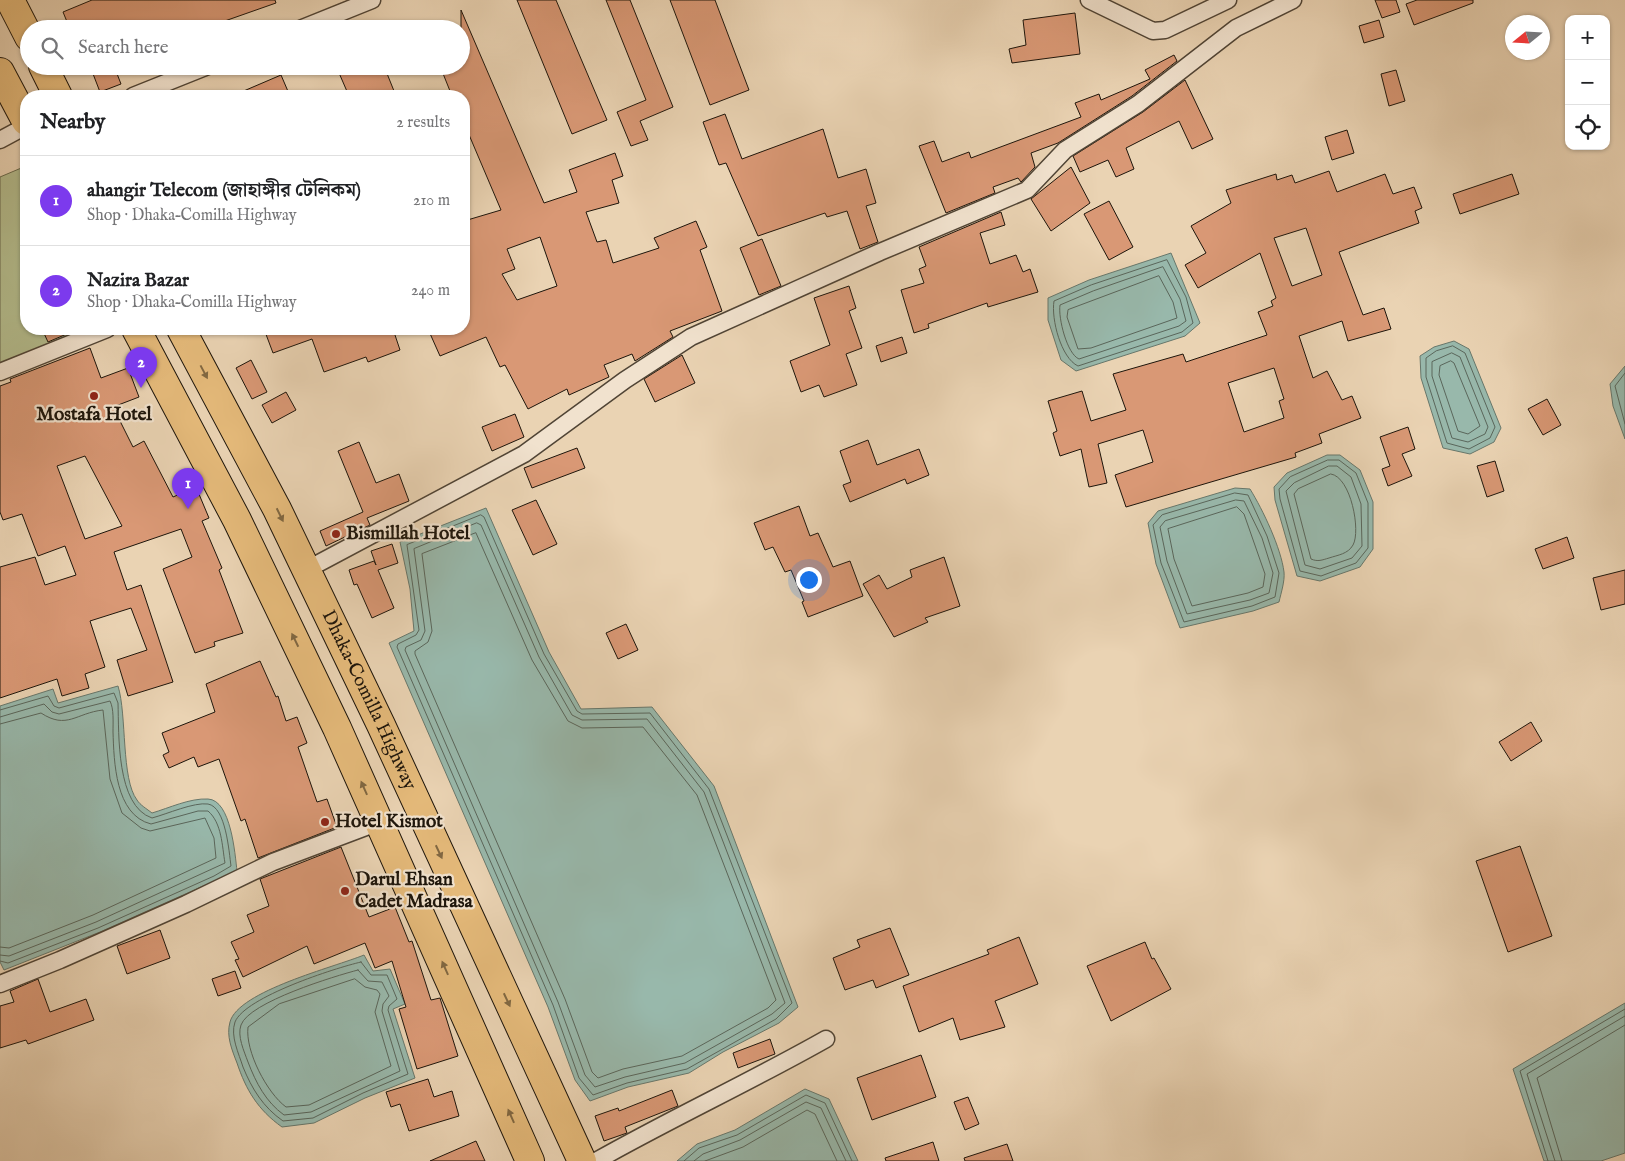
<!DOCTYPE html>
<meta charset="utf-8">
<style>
body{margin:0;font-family:"IM FELL English","Noto Serif Bengali",serif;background:#f6f6f6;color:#202124}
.controls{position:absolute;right:15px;top:15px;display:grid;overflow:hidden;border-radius:10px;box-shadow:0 1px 4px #0004}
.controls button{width:45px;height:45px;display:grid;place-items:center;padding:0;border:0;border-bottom:1px solid #e0e0e0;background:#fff;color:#202124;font:25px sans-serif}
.compass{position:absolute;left:1505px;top:15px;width:45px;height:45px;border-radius:50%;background:#fff;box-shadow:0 1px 4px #0004;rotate:252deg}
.you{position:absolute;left:808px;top:579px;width:18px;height:18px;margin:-12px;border:4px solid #fff;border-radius:50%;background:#1a73e8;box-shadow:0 0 0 8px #1a73e833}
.badge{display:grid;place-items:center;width:32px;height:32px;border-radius:50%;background:#7c3aed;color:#fff;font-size:16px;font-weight:700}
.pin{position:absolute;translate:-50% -41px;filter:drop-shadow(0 1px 2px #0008)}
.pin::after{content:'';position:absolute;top:26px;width:18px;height:15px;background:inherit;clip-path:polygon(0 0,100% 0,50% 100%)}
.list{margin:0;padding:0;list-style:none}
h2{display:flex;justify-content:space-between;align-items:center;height:65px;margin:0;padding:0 20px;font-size:21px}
h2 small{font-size:16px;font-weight:400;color:#757577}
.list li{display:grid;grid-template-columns:32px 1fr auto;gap:15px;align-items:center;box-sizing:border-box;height:90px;padding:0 20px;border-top:1px solid #e0e0e0}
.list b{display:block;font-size:19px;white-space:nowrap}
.list p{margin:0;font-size:16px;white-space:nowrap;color:#757577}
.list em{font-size:16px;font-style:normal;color:#757577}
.icon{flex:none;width:28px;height:28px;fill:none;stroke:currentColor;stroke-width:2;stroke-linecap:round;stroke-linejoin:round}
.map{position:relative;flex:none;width:1625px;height:1161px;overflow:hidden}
.search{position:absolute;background:#fff;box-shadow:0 1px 4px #0004;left:20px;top:20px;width:450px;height:55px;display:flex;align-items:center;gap:12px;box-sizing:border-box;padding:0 18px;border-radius:28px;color:#757577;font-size:19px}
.panel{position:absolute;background:#fff;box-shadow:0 1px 4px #0004;left:20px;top:90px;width:450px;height:245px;border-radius:20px}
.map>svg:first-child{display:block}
.green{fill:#b4bd8e;stroke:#68694c}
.water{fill:#98b8ab;stroke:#67776b}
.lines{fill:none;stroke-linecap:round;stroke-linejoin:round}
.shore{stroke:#5a665b;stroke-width:1}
.building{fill:#d99875;stroke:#1d150b;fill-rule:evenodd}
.street-casing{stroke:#504435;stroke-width:19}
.highway-casing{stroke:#1d150b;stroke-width:30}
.street{stroke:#f1e2ce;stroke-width:16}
.highway{stroke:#e5ba7a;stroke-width:28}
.oneway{fill:#816842}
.poi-dot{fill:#8f2418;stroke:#f1e2ce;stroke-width:2}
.labels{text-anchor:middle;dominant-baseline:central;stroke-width:4.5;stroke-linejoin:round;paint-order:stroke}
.poi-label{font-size:19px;font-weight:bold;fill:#1d150b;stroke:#f1e2ce;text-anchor:start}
.street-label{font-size:19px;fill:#1d150b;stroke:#f1e2ce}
</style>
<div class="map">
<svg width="1625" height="1161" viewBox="0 0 1625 1161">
<rect width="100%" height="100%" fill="#ead3b3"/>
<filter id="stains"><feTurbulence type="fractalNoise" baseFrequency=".004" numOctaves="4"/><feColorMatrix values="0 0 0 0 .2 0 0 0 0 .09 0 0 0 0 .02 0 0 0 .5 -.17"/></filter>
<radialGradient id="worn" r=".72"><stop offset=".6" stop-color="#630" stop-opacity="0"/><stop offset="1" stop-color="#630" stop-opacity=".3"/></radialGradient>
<path class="green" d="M26,166V329H83L0,364V177Z"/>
<path class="water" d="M1171,253L1200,323L1185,336L1076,371L1061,360L1048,320V298L1089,280Z
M1454,341L1469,349L1501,428L1494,442L1470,454L1443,448L1421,378L1420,356L1434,347Z
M1625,366V439L1613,406L1610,384Z
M1327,455H1340L1360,470L1373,502V549L1360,567L1320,581L1297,576L1275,500L1274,487L1287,473Z
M1235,488L1250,489C1263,510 1281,548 1284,572C1285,581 1281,593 1279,602L1253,611L1180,628L1156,564L1148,523L1158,511Z
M486,508L549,652L581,709L652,707L714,786L798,1007L779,1023L723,1052L689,1073L628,1087L590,1101L575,1080L548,1007L389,643L414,631L410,589L400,542Z
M118,686C127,715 121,779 137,800C140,805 147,809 152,813C169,808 190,798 208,799C231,800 235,854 237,871L100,932L4,970L0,962V706L53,689L58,703Z
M364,955L373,971L390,969L405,1004L393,1009L415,1078L365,1098L314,1123L282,1127C258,1110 246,1090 237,1063C232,1050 226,1036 230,1022C238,991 335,967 364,955Z
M1625,1003V1153L1601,1161H1544L1513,1069Z
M805,1089L829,1099L858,1161H677L697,1144L735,1130Z"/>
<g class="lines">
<path class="shore" d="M1167,260L1186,297L1193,323L1182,332L1078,366C1061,358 1051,319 1054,301L1091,285Z
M1163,267L1180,299L1186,321L1179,326L1079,359C1067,354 1058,318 1060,305L1093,291Z
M1159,276L1173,302L1177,318L1091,348L1078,349L1067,317L1068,310Z
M1453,346L1465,353L1495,427L1490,438L1469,449L1447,443L1426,377V358L1436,351Z
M1452,353L1460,357L1488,427L1485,434L1468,442L1452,438L1432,376V362Z
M1451,361L1454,363L1480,426L1468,434L1458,431L1439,375L1440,366Z
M1625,373L1615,386L1625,424
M1328,460H1339L1356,473L1368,503V548L1356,563L1321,576L1300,571L1280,499L1279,489L1290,477Z
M1329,466H1337L1351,477L1361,504L1362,546L1352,558L1320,569L1305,565L1286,491L1294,483Z
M1331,474C1351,477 1361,531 1353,545C1348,554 1338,555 1329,558C1322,560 1318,562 1311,559L1294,494L1298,489Z
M1235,493L1248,495L1267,536L1279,573L1275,597L1252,606L1184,622L1161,563L1153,525L1162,515Z
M1236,500L1244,501L1262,538L1273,573L1269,593L1250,600L1187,614L1167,561L1160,527L1165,521Z
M1237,507L1244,514L1265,574L1263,587L1248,593L1192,606L1174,559L1168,529Z
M481,515L484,517L544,654L577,711L582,714L650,713L709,789L792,1003L776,1019L687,1069L627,1083L593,1095L579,1078L553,1005L397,647L398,644L416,635L419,630L407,545Z
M477,523L481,525L539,657L572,715L582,720L647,719L704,792L785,1003L772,1014L685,1063L625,1077L595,1087L585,1075L558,1002L405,650L406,647L421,640L425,631L414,549Z
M476,533L532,660L568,721L582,728L643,727L697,795L776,1000L768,1008L682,1056L623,1069L598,1078L592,1072L565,999L415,654V651L428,642L432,631L422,554Z
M0,710L48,696L54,706L59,708L114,693L118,703C119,734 116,806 152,818C167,814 194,802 208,804C226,807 229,852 231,866L214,876L98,928L8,963L0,961
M0,717L44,704L52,712L59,714L110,701C114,709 113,722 113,732C114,761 115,815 151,824L198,811H208C222,823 222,846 225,863L96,922L9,956L0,955
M0,724L41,713C67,730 76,713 103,710L110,779L122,813L141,828L150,831L205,818L214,838L216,858L93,915L9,948L0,947
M361,962L371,975H387L397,999L389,1006L388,1010L408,1074L363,1093L313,1118L283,1121C263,1107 252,1089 243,1067C239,1054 230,1036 235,1022C245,997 335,968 361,962Z
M358,970L368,981L382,982L389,996L383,1004L382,1011L400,1071L311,1112L284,1115C266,1102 256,1083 248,1062C244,1051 237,1036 241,1025C249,1002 335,976 358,970Z
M355,979L365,987L377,990L380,994L375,1012L391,1066L309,1105L286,1107C267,1093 245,1051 248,1027L279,1004Z
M684,1161L699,1148L737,1135L806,1095L825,1103L852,1161
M694,1161L703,1154L740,1140L806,1102L821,1108L846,1161
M705,1161L743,1147L807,1110L815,1114L837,1161
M1548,1161L1520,1071L1625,1009
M1555,1161L1527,1074L1625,1016
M1562,1161L1537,1078L1625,1025"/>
</g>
<path class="building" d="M92,0H275L276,3L202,29H70L63,12Z
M517,0H556L607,120L572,134Z
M606,0H630L673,107L640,121L648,140L631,146L617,112L646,100Z
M670,0H715L749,90L710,105Z
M1375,0H1396L1400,12L1382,18Z
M1417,0H1473V3L1414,25L1406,4Z
M461,10L544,203L577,192L569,170L615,153L623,176L612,180L619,203L586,212L597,242L606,240L613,263L659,248L654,238L696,221L707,247L700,250L722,311L670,331L673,337L635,361L632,354L604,365L609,377L569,395L567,389L528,409L505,365L500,367L486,337L440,356L428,329H464V221L501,210L464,123V96H452L440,66H461ZM540,237L557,286L517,300L502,274L515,269L507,249Z
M1075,13L1080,54L1012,63L1009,49L1026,45L1023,20Z
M1379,20L1384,37L1364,43L1359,26Z
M1174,55L1177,61L1132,96L1058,143L1031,153L1035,167L1021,182L1018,178L993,187L995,193L946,213L919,146L934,141L942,162L969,152L971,158L1081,117L1075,103L1099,94L1101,100L1150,79L1145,70Z
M90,66H114L121,84L100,92Z
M336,66H384L396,96H349Z
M1396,70L1405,101L1389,106L1381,74Z
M281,75L290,96H232Z
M1185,80L1213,139L1192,149L1179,121L1126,148L1134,169L1116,177L1108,160L1080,172L1073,156L1143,112Z
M725,114L742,159L823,129L838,178L866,169L876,203L866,206L878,242L860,249L847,211L827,217L825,213L758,236L726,163L719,165L703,122Z
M1347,130L1354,153L1332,160L1325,137Z
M1071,167L1090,203L1051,231L1031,199Z
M1329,171L1337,192L1385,174L1393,194L1414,187L1422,208L1415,211L1419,223L1339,252L1363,315L1384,308L1391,329L1348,341L1342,321L1299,336L1313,378L1327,371L1342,400L1352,396L1361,418L1319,434L1322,443L1295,453L1296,457L1126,507L1115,475L1153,462L1143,430L1098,444L1107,483L1089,487L1081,449L1060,456L1053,433L1057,431L1048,401L1082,391L1091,421L1126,410L1113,374L1183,354L1186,362L1267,335L1258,312L1273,306L1271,301L1276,298L1260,253L1198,288L1185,265L1206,253L1191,226L1231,203L1226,190L1276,174L1277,180L1292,175L1295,183ZM1306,228L1322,275L1292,286L1274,238ZM1274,368L1284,399L1279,401L1284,418L1244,432L1228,383Z
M1512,174L1519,194L1460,214L1453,194Z
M1109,201L1133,247L1109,260L1084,214Z
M1001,212L1005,225L980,233L990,264L1016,255L1023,272L1030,269L1038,292L988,307L987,303L928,324L929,328L914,333L901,290L924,283L919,269L926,266L919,247Z
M762,239L781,286L759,295L740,248Z
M849,286L856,308L849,311L862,348L846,354L857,385L824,397L819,385L801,392L790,361L830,345L814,298Z
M42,329H67L69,333L48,342Z
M264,329H393L400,350L368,362L366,357L324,372L312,339L273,353Z
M902,337L907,353L881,362L876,346Z
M90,348L101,378L128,368L139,397L113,407L133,447L144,441L173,497L196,487L209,518L202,521L222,568L219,570L243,633L214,642L215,646L195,653L163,569L192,557L181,529L114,552L127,590L141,585L173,682L128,696L117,660L147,650L131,608L90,621L105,667L85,674L89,688L62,696L57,679L0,698V567L35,557L45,585L76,575L65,546L38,556L22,514L3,520L0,512V386L11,382L10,379ZM85,456L122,526L85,539L57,466Z
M682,355L695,383L655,402L644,379Z
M251,360L267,392L252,399L236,368Z
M286,392L296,410L272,423L262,405Z
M1547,399L1561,425L1543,435L1528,409Z
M515,414L524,437L492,451L482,427Z
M1408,427L1415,449L1402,454L1412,476L1388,486L1382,469L1390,466L1380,437Z
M868,440L877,465L919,449L929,475L907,484L905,479L850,502L843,485L851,482L840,451Z
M359,442L376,483L399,474L409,501L367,518L370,525L326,546L320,531L363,512L338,451Z
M577,448L585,468L532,488L524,468Z
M1495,461L1504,491L1487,497L1477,466Z
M536,500L557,544L533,555L512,510Z
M799,506L810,536L818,533L833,567L850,561L863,596L808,617L802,602L804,601L791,570L785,572L773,547L765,550L754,523Z
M1567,537L1574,558L1543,569L1535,549Z
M392,544L398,563L378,570L394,608L372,618L357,584L354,585L349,570L374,561L376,565L371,551Z
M944,557L960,606L925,618L928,622L894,637L863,584L879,575L887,589L912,577L910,570Z
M1625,570V604L1601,610L1593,578Z
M626,624L638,650L618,659L606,633Z
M260,661L276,697L278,696L286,721L297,717L307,743L298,747L317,802L327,799L337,827L258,858L245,819L241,821L219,759L198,767L194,757L169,768L163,755L169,752L162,733L215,712L206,684Z
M1531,722L1542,741L1511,761L1499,742Z
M1520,846L1552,936L1508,952L1476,861Z
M341,847L369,917L395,907L409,942L412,941L431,1000L440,998L458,1056L417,1069L399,1009L406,1007L392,961L375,968L365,943L314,964L307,946L243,977L235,960L239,959L231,942L254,932L247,915L269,906L260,879Z
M890,928L909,975L876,988L873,980L845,990L833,958L860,947L857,940Z
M160,930L170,958L127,974L117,946Z
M1019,937L1038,984L995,1001L1005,1027L960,1040L953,1018L919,1032L903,986L989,954L987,950Z
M1145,942L1152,959L1154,958L1171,989L1111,1021L1087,966Z
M235,971L241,988L218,996L212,979Z
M38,979L50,1012L86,999L94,1020L28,1044L26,1040L0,1048V1006L14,1002L10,991Z
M770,1039L775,1054L738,1068L733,1053Z
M921,1055L936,1097L872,1120L857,1078Z
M428,1079L434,1097L452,1091L459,1116L409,1131L400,1104L391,1107L386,1092Z
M672,1090L678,1106L625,1127L627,1133L604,1141L595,1116L618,1108L619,1111Z
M968,1097L979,1124L965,1130L954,1102Z
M476,1141L485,1161H430Z
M933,1142L939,1161H886L885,1158Z
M1007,1144L1013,1161H965L964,1158Z"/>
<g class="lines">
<defs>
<path id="street" d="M1089,0L1153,31L1165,30L1228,0
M300,29L372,0
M133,96L208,66
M0,140L26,126
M0,372L107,329
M306,570L524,454L625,380L691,337L880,252L1027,190L1065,150L1138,104L1236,28L1293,0
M0,984L60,960L186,904L273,862L379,822
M596,1161C672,1118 750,1082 826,1039"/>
<g id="highway">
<path d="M10,0L29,37"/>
<path d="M43,66L58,96"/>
<path d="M0,72L26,121"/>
<path d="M136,329L237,520L337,728L530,1161"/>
<path id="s1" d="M181,329L277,509L381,725L582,1161"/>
</g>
</defs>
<use href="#street" class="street-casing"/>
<use href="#highway" class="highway-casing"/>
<use href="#street" class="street"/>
<use href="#highway" class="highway"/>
</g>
<defs><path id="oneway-solid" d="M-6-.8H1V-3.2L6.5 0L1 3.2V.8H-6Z" transform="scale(1.25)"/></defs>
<g class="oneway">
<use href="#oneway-solid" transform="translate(204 372) rotate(62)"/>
<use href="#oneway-solid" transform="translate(280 515) rotate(64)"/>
<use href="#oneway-solid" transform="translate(295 640) rotate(-116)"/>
<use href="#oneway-solid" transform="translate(364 788) rotate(-114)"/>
<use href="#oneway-solid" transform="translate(439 852) rotate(65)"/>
<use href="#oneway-solid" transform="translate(445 968) rotate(-114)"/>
<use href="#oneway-solid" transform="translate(507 1000) rotate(65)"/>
<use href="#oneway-solid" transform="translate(511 1116) rotate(-114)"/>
</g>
<g class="poi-dot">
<circle cx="94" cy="396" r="5"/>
<circle cx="336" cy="534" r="5"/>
<circle cx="325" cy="822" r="5"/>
<circle cx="345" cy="891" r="5"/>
</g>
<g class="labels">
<g class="poi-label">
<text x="94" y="415" text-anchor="middle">Mostafa Hotel</text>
<text x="346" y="534">Bismillah Hotel</text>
<text x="335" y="822">Hotel Kismot</text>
<text x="355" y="880">Darul Ehsan<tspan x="355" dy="22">Cadet Madrasa</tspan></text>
</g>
<g class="street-label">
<text stroke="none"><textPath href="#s1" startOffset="416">Dhaka–Comilla Highway</textPath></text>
</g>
</g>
<rect width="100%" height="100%" filter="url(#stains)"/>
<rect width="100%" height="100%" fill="url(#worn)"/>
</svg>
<div class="controls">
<button>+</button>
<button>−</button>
<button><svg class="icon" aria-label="locate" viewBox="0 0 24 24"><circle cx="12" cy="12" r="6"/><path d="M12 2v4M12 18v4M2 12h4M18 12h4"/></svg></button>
</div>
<svg class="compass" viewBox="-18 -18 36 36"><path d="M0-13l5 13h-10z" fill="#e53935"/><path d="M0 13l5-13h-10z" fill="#757577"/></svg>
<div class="you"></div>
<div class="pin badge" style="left:188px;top:509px">1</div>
<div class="pin badge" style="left:141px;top:388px">2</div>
<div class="search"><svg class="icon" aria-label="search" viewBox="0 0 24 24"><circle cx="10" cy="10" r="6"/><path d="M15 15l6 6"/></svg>Search here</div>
<section class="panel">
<h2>Nearby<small>2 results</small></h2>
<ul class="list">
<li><span class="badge">1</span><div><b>ahangir Telecom (জাহাঙ্গীর টেলিকম)</b><p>Shop · Dhaka–Comilla Highway</p></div><em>210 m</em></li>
<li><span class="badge">2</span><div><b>Nazira Bazar</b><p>Shop · Dhaka–Comilla Highway</p></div><em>240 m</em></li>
</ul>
</section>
</div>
